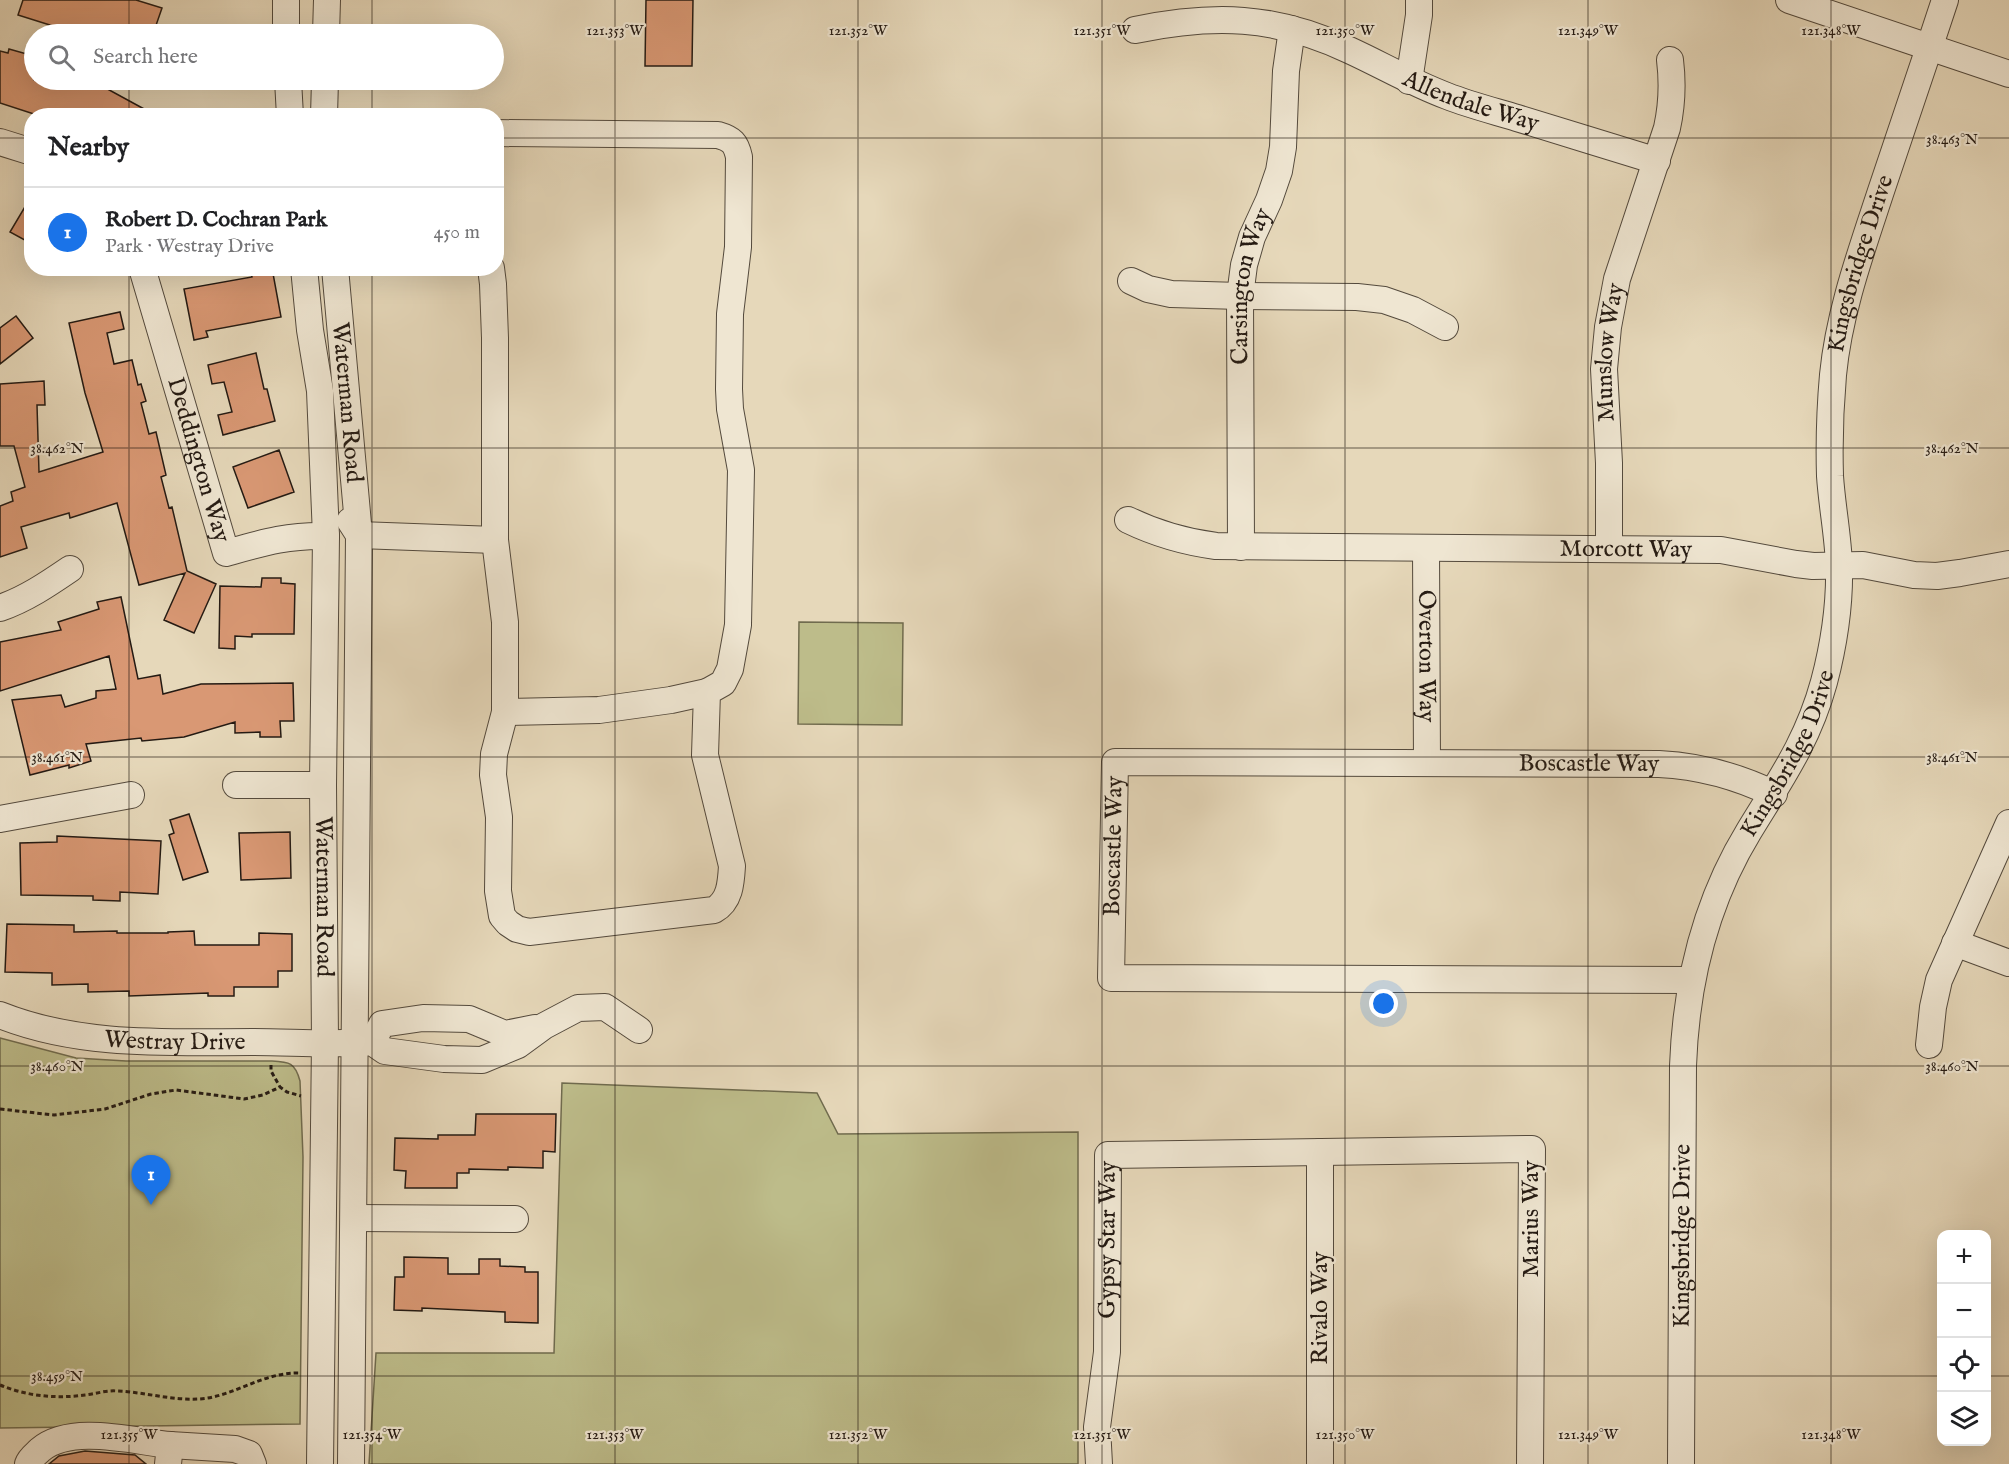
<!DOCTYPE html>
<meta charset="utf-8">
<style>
body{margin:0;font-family:"IM FELL English",serif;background:#f2f2f2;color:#202124}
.controls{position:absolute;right:18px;bottom:18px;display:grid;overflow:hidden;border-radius:12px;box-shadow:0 6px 24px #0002}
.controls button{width:54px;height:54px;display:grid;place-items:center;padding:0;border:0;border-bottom:2px solid #e0e0e0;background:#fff;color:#202124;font:30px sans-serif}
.you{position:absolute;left:1384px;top:1004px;width:21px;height:21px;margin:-15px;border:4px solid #fff;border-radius:50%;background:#1a73e8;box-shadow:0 0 0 9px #1a73e833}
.badge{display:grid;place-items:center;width:39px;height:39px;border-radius:50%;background:#1a73e8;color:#fff;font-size:20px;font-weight:700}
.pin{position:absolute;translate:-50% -50px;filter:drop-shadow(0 2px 3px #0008)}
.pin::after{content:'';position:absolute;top:32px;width:21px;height:18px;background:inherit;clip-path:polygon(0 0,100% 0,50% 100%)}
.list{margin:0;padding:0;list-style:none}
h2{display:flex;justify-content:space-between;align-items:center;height:78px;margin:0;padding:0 24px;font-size:26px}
h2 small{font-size:20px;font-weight:400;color:#757577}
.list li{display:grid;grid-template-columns:39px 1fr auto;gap:18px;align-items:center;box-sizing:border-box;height:90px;padding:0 24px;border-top:2px solid #e0e0e0}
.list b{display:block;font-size:22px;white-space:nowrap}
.list p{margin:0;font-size:20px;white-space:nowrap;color:#757577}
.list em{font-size:20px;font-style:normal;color:#757577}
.icon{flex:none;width:33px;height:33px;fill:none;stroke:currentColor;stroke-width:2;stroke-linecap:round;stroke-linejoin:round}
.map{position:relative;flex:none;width:2009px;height:1464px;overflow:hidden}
.search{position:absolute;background:#fff;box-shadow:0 6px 24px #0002;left:24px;top:24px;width:480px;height:66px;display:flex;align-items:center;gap:15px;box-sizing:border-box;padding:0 21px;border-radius:33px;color:#757577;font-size:22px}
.panel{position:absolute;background:#fff;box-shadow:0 6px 24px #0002;left:24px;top:108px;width:480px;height:168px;border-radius:24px}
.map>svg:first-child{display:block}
.green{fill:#bdbc8a;stroke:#706b4e;stroke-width:1.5}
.building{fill:#d99874;stroke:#241a13;stroke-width:1.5}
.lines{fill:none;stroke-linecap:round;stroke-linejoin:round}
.minor-casing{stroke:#544a3d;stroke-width:28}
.path{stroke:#241a13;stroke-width:3;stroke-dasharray:4.5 3;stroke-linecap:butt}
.minor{stroke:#efe6d2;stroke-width:26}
.ticks{fill:none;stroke:#241a13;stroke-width:1.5;stroke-opacity:0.45}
.labels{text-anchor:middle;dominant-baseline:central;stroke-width:4.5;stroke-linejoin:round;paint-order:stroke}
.street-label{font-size:24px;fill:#241a13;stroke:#efe6d2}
.ticks-label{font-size:15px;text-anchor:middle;fill:#241a13;stroke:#efe6d2;stroke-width:4.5;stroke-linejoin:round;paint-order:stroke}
</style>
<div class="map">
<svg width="2009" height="1464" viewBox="0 0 2009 1464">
<rect width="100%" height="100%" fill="#e6d8ba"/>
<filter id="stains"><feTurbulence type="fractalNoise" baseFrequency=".00333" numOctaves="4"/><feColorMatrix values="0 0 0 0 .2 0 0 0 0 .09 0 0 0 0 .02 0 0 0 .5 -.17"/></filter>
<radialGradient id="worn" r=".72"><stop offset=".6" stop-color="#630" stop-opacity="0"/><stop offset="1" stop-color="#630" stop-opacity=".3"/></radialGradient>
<path class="green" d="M799,622L903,623L902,725L798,724Z
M0,1038L76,1058L126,1061H271C289,1062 295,1062 300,1081L303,1157L300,1424L0,1428Z
M562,1083L817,1093L838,1134L1078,1132V1464H369L376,1353H554Z"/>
<path class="building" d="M23,0H136L162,8L153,34H99L53,26L18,15Z
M646,0H693L692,66H645Z
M9,49L34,56V80H91L157,116H40L0,103V51L8,53Z
M32,195V244L10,232Z
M250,268H272L281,317L206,331L208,337L194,340L184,289L252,277Z
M120,312L124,329L107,333L114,364L132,360L138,385L141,384L146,401L141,403L149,434L156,432L166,475L161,477L169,508L172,507L187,571L216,584L194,633L164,620L185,573L139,585L117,503L70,518L69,513L21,527L27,548L0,557V506L13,501L11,492L25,487L14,446H0V384L44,381L45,405H37L39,472L103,452L85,393L69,323Z
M16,316L33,338L0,364V328Z
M256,353L264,389H267L275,421L223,435L218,415L232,412L224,382L212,384L208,365Z
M279,450L294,492L248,508L233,467Z
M262,578H281V583L295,584L294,634H252V637L235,636V649L219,648L220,586L261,587Z
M121,597L138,679L160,675L163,694L201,684L293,683L294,721H280L281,737H260V732L235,733V722L184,737L142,741L141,738L86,744L91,761L69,768V765L30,775L12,700L61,695L65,707L96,698V691L116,689L109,656L0,691V642L61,630L58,622L99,609L97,602Z
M189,814L208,872L183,880L169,835L174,833L170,820Z
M290,832L291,878L241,880L239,833Z
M57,836L161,841L158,894L120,892V901L93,900V896L21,895L20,843L57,842Z
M7,924L74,925V932L117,931V933H168V932L194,931L195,945H259V933L292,934V971H278V987H234V996H208V993L129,996V991L88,992V984L52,985V973L5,972Z
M476,1114H556L555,1152L543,1151V1168L508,1167V1170L469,1169V1173H457V1188H405L406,1171L394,1170L395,1138L438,1139V1135H475Z
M404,1257L448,1258V1274H479V1259H500V1266L525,1267V1272H538V1323L505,1322V1312L422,1308V1311L394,1310L395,1277H404Z
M85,1451L135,1455L146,1464H49L59,1456Z"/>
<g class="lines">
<defs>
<g id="minor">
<path d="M1789,0L2009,74"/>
<path id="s1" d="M1135,30C1213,14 1275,15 1349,50C1382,65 1412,83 1447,96C1470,105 1494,111 1517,118C1564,132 1610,147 1657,161"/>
<path d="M286,34V0"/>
<path d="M326,34L327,0"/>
<path d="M288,80L290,116"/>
<path d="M1409,81L1419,15V0"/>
<path d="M324,116L325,80"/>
<path d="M0,142L32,152"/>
<path id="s2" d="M142,268L226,553C262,543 288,535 326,536"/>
<path id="s3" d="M304,268L310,330L320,391L326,536L323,785L325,1042L320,1464"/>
<path id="s4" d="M335,268L359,535L351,1464"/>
<path d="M491,268L493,284L495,338V540L505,622V712L494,754L493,775L499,817L498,891L502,916L508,923L517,929L529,932L714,910C730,901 731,883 732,866L705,755L707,692L723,683L730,669L738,625L741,470L730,409L729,389L730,314L738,247L739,157C736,143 732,139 718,135L496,133"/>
<path d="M1131,281L1148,289L1171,294L1240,296L1357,297L1384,300L1413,310L1445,327"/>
<path id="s5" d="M1128,520C1157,534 1185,542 1216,546L1721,550L1796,564L1813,566L1863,565L1914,575L1937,576L1960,573L2009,564"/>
<path d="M350,521L359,535L495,540"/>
<path id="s6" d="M1241,547L1240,296L1244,265L1252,237L1269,200L1279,171L1283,147L1286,71L1292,29"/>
<path id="s7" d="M1426,548L1427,763"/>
<path id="s8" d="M1609,548V463L1604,369L1608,327L1617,279L1667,128C1672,105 1673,84 1670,60"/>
<path d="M0,608C26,599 48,584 70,569"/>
<path d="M505,712L599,710L671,700L707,692"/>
<path d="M236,785H323"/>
<path d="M0,819L131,795"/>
<path d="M1955,943L2009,963"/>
<path id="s9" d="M1691,980L1111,978L1115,762L1659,764C1700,766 1737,776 1774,794"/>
<path id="s10" d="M0,1015C80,1047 168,1042 253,1042C292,1042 333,1045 372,1042L385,1051L444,1059L482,1060L518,1045L544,1026L578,1008L605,1007L639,1030"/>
<path d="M372,1042L382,1024L423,1018L469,1019L505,1034L535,1028"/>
<path d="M1929,1045L1933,1007L1939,980L2009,823"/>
<path d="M1320,1152V1464"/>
<path d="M355,1218L515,1219"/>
<path d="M170,1445L235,1449L249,1454L253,1464"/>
<path d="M28,1464C30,1458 35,1455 40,1450C71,1424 132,1441 170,1445L168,1464"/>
<path id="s11" d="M1099,1464L1097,1427L1107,1352L1108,1155L1532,1149L1530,1464"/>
<path id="s12" d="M1681,1464L1683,1066C1686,982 1705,903 1749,831C1780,780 1808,741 1824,682C1834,644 1840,604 1839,565C1838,536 1832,506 1830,476C1829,443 1830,409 1833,375C1839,312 1861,252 1881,191C1902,128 1924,64 1945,0"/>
</g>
</defs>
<use href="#minor" class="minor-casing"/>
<path class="path" d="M271,1065V1071L280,1087
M0,1109L54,1115L105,1109L151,1094L176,1090L244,1099L263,1095L280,1087L287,1092L301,1096
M0,1385C26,1396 57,1399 85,1395C96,1394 106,1390 117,1391C147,1392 183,1404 213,1397C243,1390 268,1372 300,1373"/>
<use href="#minor" class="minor"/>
</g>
<path class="ticks" d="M129,0V34M372,0V34M615,0V1464M858,0V1464M1102,0V1464M1345,0V1464M1588,0V1464M1831,0V1464M129,80V116M372,80V116M0,138H32M496,138H2009M129,268V1464M372,268V1464M0,448H2009M0,757H2009M0,1066H2009M0,1376H1942M1986,1376H2009"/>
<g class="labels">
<g class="street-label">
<text stroke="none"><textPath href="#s1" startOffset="352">Allendale Way</textPath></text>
<text stroke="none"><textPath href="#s12" startOffset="1236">Kingsbridge Drive</textPath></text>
<text stroke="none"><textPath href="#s6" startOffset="262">Carsington Way</textPath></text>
<text stroke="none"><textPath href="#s8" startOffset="196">Munslow Way</textPath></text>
<text stroke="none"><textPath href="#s4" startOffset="135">Waterman Road</textPath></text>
<text stroke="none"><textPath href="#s2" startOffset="200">Deddington Way</textPath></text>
<text stroke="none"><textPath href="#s5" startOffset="502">Morcott Way</textPath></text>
<text stroke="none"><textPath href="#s7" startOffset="108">Overton Way</textPath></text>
<text stroke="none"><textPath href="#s12" startOffset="732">Kingsbridge Drive</textPath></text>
<text stroke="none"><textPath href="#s9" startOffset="1270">Boscastle Way</textPath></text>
<text stroke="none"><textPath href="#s9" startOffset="712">Boscastle Way</textPath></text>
<text stroke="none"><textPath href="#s3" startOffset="630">Waterman Road</textPath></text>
<text stroke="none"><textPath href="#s10" startOffset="178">Westray Drive</textPath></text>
<text transform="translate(1531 1219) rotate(-90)">Marius Way</text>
<text stroke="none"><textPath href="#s12" startOffset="228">Kingsbridge Drive</textPath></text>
<text stroke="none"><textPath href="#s11" startOffset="225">Gypsy Star Way</textPath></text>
<text transform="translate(1320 1308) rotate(-90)">Rivalo Way</text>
</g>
</g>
<g class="ticks-label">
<text x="615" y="35">121.353°W</text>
<text x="858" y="35">121.352°W</text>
<text x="1102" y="35">121.351°W</text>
<text x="1345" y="35">121.350°W</text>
<text x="1588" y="35">121.349°W</text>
<text x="1831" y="35">121.348°W</text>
<text x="1952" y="144">38.463°N</text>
<text x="57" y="453">38.462°N</text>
<text x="1952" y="453">38.462°N</text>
<text x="57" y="762">38.461°N</text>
<text x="1952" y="762">38.461°N</text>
<text x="57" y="1071">38.460°N</text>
<text x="1952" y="1071">38.460°N</text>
<text x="57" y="1381">38.459°N</text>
<text x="129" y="1439">121.355°W</text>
<text x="372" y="1439">121.354°W</text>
<text x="615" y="1439">121.353°W</text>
<text x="858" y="1439">121.352°W</text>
<text x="1102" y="1439">121.351°W</text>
<text x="1345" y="1439">121.350°W</text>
<text x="1588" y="1439">121.349°W</text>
<text x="1831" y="1439">121.348°W</text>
</g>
<rect width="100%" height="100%" filter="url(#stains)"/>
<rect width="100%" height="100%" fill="url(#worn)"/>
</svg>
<div class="controls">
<button>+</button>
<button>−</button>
<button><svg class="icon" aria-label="locate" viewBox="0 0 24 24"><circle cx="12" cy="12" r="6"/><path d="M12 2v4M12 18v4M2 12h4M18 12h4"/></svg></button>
<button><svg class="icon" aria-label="layers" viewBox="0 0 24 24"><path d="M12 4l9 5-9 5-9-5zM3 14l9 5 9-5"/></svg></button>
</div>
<div class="you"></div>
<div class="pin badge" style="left:151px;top:1205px">1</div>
<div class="search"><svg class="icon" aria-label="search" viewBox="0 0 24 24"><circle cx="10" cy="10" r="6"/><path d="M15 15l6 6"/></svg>Search here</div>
<section class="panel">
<h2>Nearby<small></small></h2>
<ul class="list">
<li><span class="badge">1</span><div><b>Robert D. Cochran Park</b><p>Park · Westray Drive</p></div><em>450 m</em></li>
</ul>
</section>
</div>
